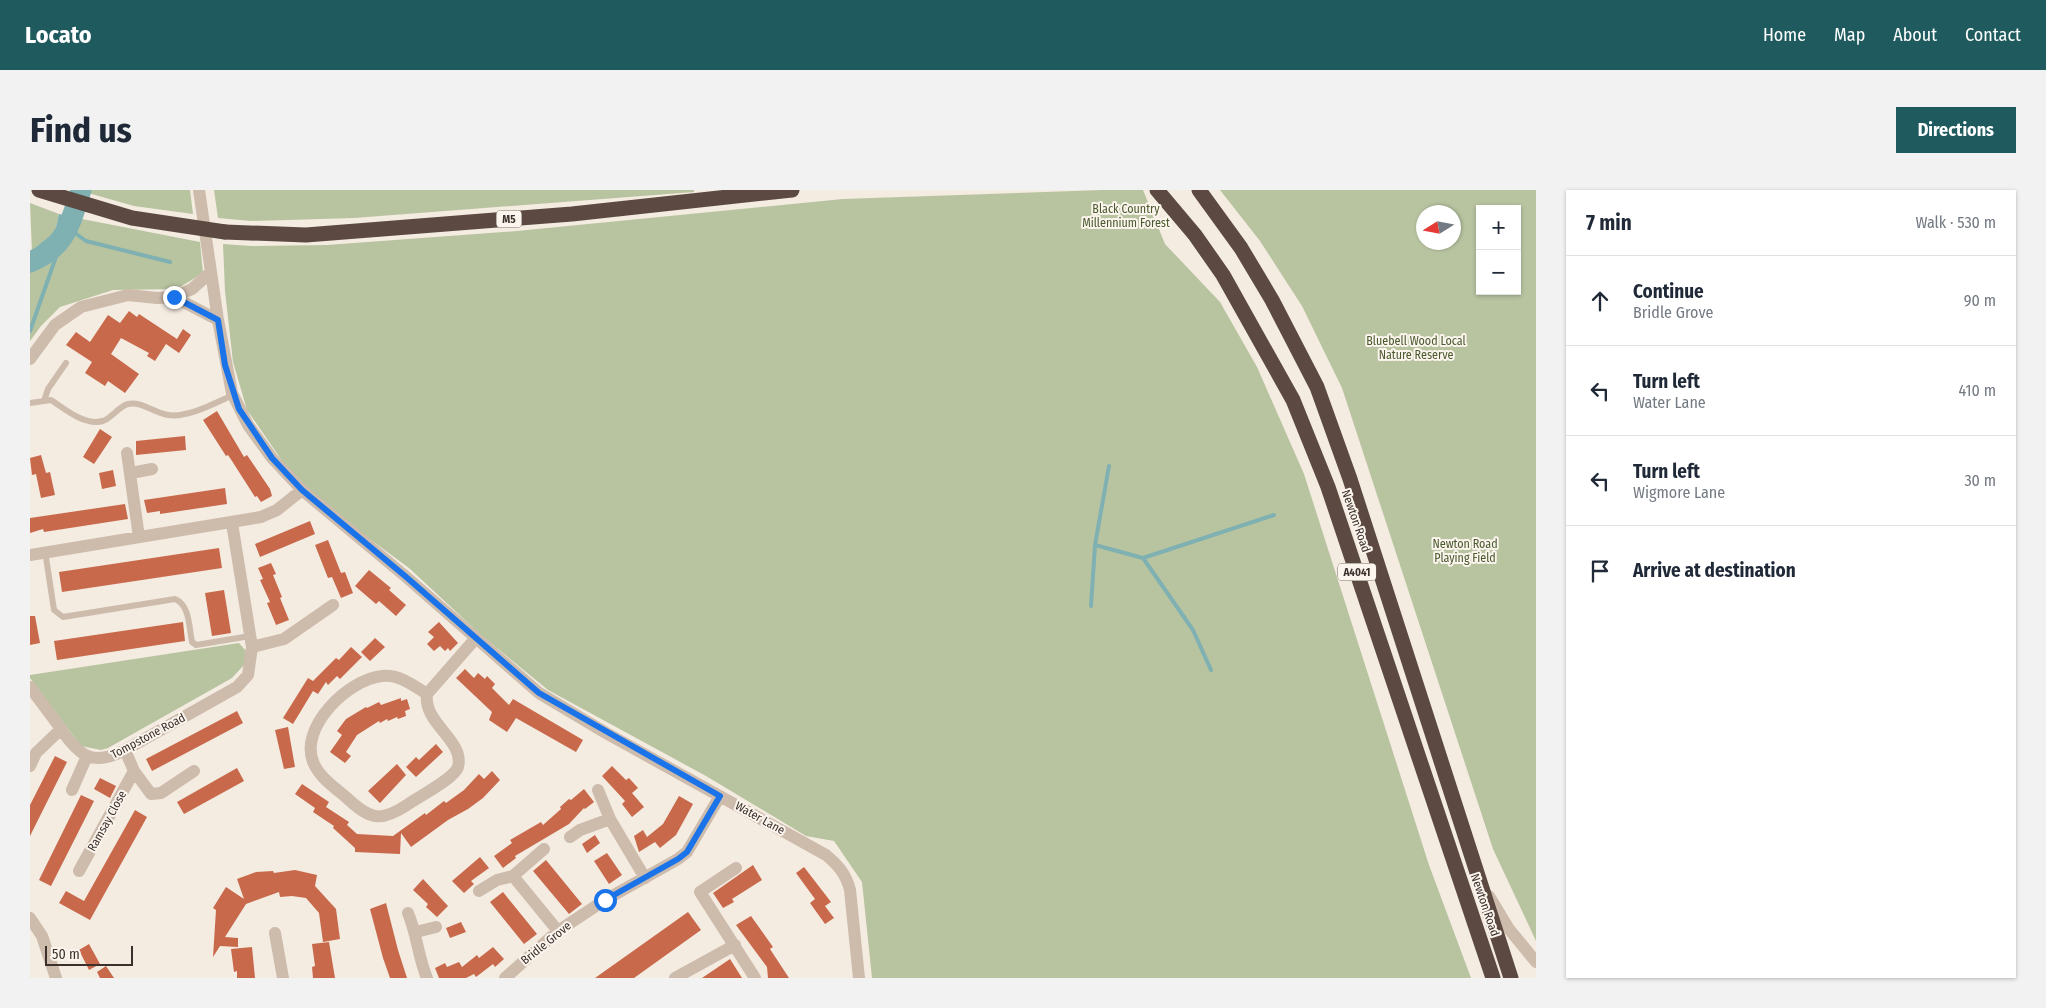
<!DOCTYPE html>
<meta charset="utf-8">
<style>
body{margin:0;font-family:"Fira Sans Condensed",sans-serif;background:#f2f2f3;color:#1f2937}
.controls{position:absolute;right:15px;top:15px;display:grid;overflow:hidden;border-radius:0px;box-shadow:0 1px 4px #0004}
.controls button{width:45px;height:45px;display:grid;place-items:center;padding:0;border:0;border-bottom:1px solid #e0e1e3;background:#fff;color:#1f2937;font:25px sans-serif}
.compass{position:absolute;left:1386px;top:15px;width:45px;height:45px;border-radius:50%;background:#fff;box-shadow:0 1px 4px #0004;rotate:259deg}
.scale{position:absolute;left:15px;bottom:12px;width:88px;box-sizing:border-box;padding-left:5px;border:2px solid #3b302b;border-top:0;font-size:14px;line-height:18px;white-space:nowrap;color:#3b302b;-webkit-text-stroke:4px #fbf5ee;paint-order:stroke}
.stop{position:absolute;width:15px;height:15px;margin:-11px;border:4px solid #1a73e8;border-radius:50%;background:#fff}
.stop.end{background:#1a73e8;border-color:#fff;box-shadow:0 1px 5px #0008}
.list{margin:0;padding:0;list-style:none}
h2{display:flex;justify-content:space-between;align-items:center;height:65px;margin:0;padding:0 20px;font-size:21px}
h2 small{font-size:16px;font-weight:400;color:#747a83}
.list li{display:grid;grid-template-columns:32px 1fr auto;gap:15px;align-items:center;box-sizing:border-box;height:90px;padding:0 20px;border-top:1px solid #e0e1e3}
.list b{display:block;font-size:19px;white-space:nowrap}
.list p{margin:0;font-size:16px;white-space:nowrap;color:#747a83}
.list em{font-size:16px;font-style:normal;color:#747a83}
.icon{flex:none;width:28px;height:28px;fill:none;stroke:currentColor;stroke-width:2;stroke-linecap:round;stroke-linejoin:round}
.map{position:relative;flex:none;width:1506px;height:788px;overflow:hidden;border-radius:0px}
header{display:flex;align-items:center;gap:30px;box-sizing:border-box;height:70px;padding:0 25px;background:#1f5a5e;color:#fff}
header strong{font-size:24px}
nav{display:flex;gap:28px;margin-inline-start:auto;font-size:18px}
.intro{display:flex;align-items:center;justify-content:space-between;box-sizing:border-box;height:120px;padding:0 30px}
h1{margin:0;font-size:35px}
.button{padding:12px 22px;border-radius:0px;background:#1f5a5e;color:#fff;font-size:18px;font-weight:700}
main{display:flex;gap:30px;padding:0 30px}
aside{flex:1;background:#fff;border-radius:0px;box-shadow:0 1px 4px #0004}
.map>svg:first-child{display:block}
.green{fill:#b8c4a0;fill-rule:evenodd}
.water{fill:#7fb0b2}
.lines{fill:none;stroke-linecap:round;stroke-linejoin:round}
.stream{stroke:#7fb0b2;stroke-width:4}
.river{stroke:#7fb0b2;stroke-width:21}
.building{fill:#c8694b}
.lane{stroke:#cdbbac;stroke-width:6}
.street{stroke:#cdbbac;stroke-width:12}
.highway{stroke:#5c4a42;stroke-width:15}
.highway-bridge{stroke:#5c4a42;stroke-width:15}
.route{stroke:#1a73e8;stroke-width:6}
.labels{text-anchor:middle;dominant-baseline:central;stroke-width:4;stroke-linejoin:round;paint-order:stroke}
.shield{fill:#fbf5ee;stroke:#756b66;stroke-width:1}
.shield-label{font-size:11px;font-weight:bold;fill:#3b302b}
.park-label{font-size:12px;fill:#4a5a2e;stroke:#fbf5ee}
.street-label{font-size:12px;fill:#3b302b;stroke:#fbf5ee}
</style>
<header>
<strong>Locato</strong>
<nav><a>Home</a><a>Map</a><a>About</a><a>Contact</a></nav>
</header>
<div class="intro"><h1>Find us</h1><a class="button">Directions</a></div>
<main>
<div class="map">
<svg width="1506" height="788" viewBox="0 0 1506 788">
<rect width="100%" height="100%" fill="#f4ebe1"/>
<path class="green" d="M59,0H160L163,24L104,16L58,3Z
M184,0H664V2L324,28L221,31L188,28Z
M1072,0H1113L1135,54L1190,112L1227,177L1274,284L1399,675L1441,788H842L832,692L804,651L776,646L676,586L518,500L451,445L379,378L299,319L262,285L217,220L203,172L195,101L193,54L221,56L297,55L487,41L813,9Z
M1190,0H1506V751L1463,659L1312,198L1272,116L1230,51ZM1450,19H1487V101H1450ZM1394,22H1424V52H1394Z
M0,13L29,24L25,42L2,62Z
M47,28L170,52L173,83L147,99L83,100L30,117L11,136L0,151V77C27,65 41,59 47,28Z
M209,453L216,461L214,475L202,488L78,558L71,560L51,556L0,488V485Z"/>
<path class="water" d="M29,24L47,28C41,59 27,65 0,77V62L25,42Z"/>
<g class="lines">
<path class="stream" d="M41,40L56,51L140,72
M0,141L28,61
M1065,355L1113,368L1244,325
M1113,368L1163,440L1181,480
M1061,416L1065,355L1079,276"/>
<path class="river" d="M0,72C36,57 40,34 51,0"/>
</g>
<path class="building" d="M99,121L107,127L109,124L147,149L153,139L161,145L149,163L136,154L125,171L117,166L119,163L91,148L81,164L109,184L95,203L78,191L75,196L55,183L62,172L36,155L46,142L60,152L78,125L90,133Z
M187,221L214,267L217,265L240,299L242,306L231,312L227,306L225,307L202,271L198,265L196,266L173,230Z
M70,239L82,247L64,274L53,267Z
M155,246L156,260L106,265V251Z
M11,265L16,283L20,282L25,305L11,308L6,284L2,285L0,268Z
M83,280L86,296L72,299L69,283Z
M195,298L197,314L130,324V321L117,323L114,310Z
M95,314L98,329L14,342L13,339L0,343V328Z
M280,331L285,344L230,367L225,354Z
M298,350L311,383L315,382L323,403L311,408L302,387L298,388L285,355Z
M189,358L192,378L32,402L29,382Z
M241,373L246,384L243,385L252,407L250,408L259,430L246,435L237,413L240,412L230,390L233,389L228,378Z
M339,380L361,398L359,400L376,415L366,426L349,411L346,414L325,396Z
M194,400L201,443L182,446L175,403Z
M0,426H5L10,453L0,455Z
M153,432L155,451L27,470L24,451Z
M409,432L428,453L420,461L418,458L415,461L410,456L404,461L397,454L404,447L398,442Z
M345,448L355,457L340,471L331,462Z
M321,457L332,467L310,489L307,486L298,495L296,492L288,504L283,501L263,534L253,528L278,488L283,491L306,468L309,470Z
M435,479L444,488L448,483L455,489L457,486L465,494L462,498L479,515L483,509L553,550L546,562L486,528L477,542L459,530L462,522L426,488Z
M371,508V511L377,509L380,519L375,521L376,526L368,529L367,527L358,531L357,529L350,533L349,531L327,545L316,562L321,566L315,573L300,562L312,545L307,541L316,529L336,517L337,518L349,512L351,515Z
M207,521L213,533L122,581L116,569Z
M258,537L265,577L254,579L245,540Z
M406,554L413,562L386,587L376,577L386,567L389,570Z
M25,566L37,572L0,646V615Z
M367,574L376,585L350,613L338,601Z
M582,576L596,590L599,588L608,598L602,603L614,617L602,627L592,614L595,611L572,586Z
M207,578L214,591L154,624L147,612Z
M462,581L470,590L453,608L438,619L418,630L381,657L371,643L370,664L325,662V658L303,638L304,636L283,622L285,618L265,604L272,594L299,612L296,617L319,632L317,635L327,644L363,646L395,623L396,625L414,611L416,613L434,600L449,584L454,589Z
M70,588L86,596L80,608L64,599Z
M554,599L564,612L555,619L554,618L539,634L485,666L486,668L473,678L464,666L482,653L480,650L511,632L513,635L531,619L530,617L539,609L541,610Z
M51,605L64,611L21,696L9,690Z
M649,606L663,614L646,645L630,658L625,652L609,662L604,646L613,640L617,647L633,634Z
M105,620L117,627L60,730L29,713L36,701L54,711Z
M565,645L570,653L557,663L552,654Z
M577,663L592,685L579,694L564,671Z
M450,667L459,678L441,691L444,694L434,703L422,691Z
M516,670L552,714L539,724L503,681Z
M723,675L732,690L702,709L704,712L693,718L683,703Z
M774,677L801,712L795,716L804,728L795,734L780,713L785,709L766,683Z
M265,680L287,685L285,696L306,719L310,749L293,752L289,723L276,708L262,706L250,707L249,702L216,714L195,747L208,748V757L190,756L183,767L186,720L183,718L196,697L214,709L207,689L226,682L243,681L244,683Z
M393,689L418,716L407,727L396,717L398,714L383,700Z
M473,702L507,744L494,754L460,712Z
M356,713L368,760L377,788H360L353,768L340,719Z
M658,722L671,740L604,788H565Z
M721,726L743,757L740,759L759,788H738L737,777L706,735Z
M431,732L436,742L420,748L416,738Z
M299,752L305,788H283L282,777L285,776L282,754Z
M59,754L70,774L59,780L49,760Z
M222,757L225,788H207V781L204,782L201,759Z
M463,757L474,769L465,777L463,774L446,787L444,784L436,788H409L405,778L415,773L417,777L429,772L432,777L447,765L449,768Z
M700,769L712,788H672Z
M76,776L84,788H70L67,782Z"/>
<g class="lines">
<path class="lane" d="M14,211L18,199L36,173
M0,213L21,210C35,219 54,236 73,231C82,228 89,216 98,214C112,211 124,223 138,225C158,228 185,213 203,205
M15,361L24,420L33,427L145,409C160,415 159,438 162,452L166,455L220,446"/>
<path class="street" d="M169,0L188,130L202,203L218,235L242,268L272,300L375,386L509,503L576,543L796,665C808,675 816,684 820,700L829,788
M144,107L188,130
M0,169L25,135L51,117L98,105L127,108L144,107L162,99L180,83
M97,263L109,347
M101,283L122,279
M0,365L231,327L247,320L272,300
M222,457L254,449L303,415
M0,497C10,511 21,525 31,539C49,566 63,577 95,560L207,497L218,485L222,457L202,333
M397,504C383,495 369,484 352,486C319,489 267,538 284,574C290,588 307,599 318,609C341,630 351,632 377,615C388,607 424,589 428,577C435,550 393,534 397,504L446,448
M95,560L104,581L121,604L131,603L164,581
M0,576L6,563L31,539
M42,600L57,566
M568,600L580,629L615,688
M540,647L550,640L580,629
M706,678L670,702L725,788
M49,681L104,581
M483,686L528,741
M449,701L467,690L483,686L514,659
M1459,706L1479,739L1506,772
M378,723C387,744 388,767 397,788
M0,728L12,746L26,788
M386,742L406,737
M245,743L253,788
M475,788L528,741L575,710L648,669L657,662L690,606
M645,788L705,755"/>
<path class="highway" d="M1127,0L1165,45L1193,85L1263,210L1298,297L1463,788
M1169,0L1211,58L1242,110L1287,197L1320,289L1481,788
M195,42L276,45L542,24L762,0"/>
<path class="highway-bridge" d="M9,0L102,28L195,42"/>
</g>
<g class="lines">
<path class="route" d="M144,107L188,130L195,175L209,219L242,268L272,300L375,386L509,503L690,606L657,662L648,669L575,710"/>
</g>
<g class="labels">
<g class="shield">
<rect x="466.5" y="20.5" width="25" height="17" rx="4"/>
<rect x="1308" y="373.5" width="38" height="17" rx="4"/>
</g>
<g class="shield-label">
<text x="479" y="29">M5</text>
<text x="1327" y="382">A4041</text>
</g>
<g class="park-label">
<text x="1096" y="19">Black Country<tspan x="1096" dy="14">Millennium Forest</tspan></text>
<text x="1386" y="151">Bluebell Wood Local<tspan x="1386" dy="14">Nature Reserve</tspan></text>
<text x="1435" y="354">Newton Road<tspan x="1435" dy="14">Playing Field</tspan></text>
</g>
<g class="street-label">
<text transform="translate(1326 331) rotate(71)">Newton Road</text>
<text transform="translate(118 546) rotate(-28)">Tompstone Road</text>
<text transform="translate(730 628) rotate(29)">Water Lane</text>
<text transform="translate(77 631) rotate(-61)">Ramsay Close</text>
<text transform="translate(1455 715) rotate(71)">Newton Road</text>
<text transform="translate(516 753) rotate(-39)">Bridle Grove</text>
</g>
</g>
</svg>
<div class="controls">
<button>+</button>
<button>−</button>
</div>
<svg class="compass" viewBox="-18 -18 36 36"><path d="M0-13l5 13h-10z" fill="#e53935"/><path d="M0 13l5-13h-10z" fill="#747a83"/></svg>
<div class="scale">50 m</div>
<div class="stop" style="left:575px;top:710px"></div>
<div class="stop end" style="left:144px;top:107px"></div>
</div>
<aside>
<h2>7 min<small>Walk · 530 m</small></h2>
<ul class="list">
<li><svg class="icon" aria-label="ahead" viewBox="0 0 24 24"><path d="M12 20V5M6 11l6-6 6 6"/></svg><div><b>Continue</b><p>Bridle Grove</p></div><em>90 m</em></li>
<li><svg class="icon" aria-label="left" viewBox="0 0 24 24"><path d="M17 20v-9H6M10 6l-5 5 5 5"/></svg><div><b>Turn left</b><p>Water Lane</p></div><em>410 m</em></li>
<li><svg class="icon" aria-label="left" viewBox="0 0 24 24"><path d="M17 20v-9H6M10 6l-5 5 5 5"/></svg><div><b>Turn left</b><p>Wigmore Lane</p></div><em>30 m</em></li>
<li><svg class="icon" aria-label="arrive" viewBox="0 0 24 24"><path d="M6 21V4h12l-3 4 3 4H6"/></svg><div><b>Arrive at destination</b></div></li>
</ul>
</aside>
</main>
